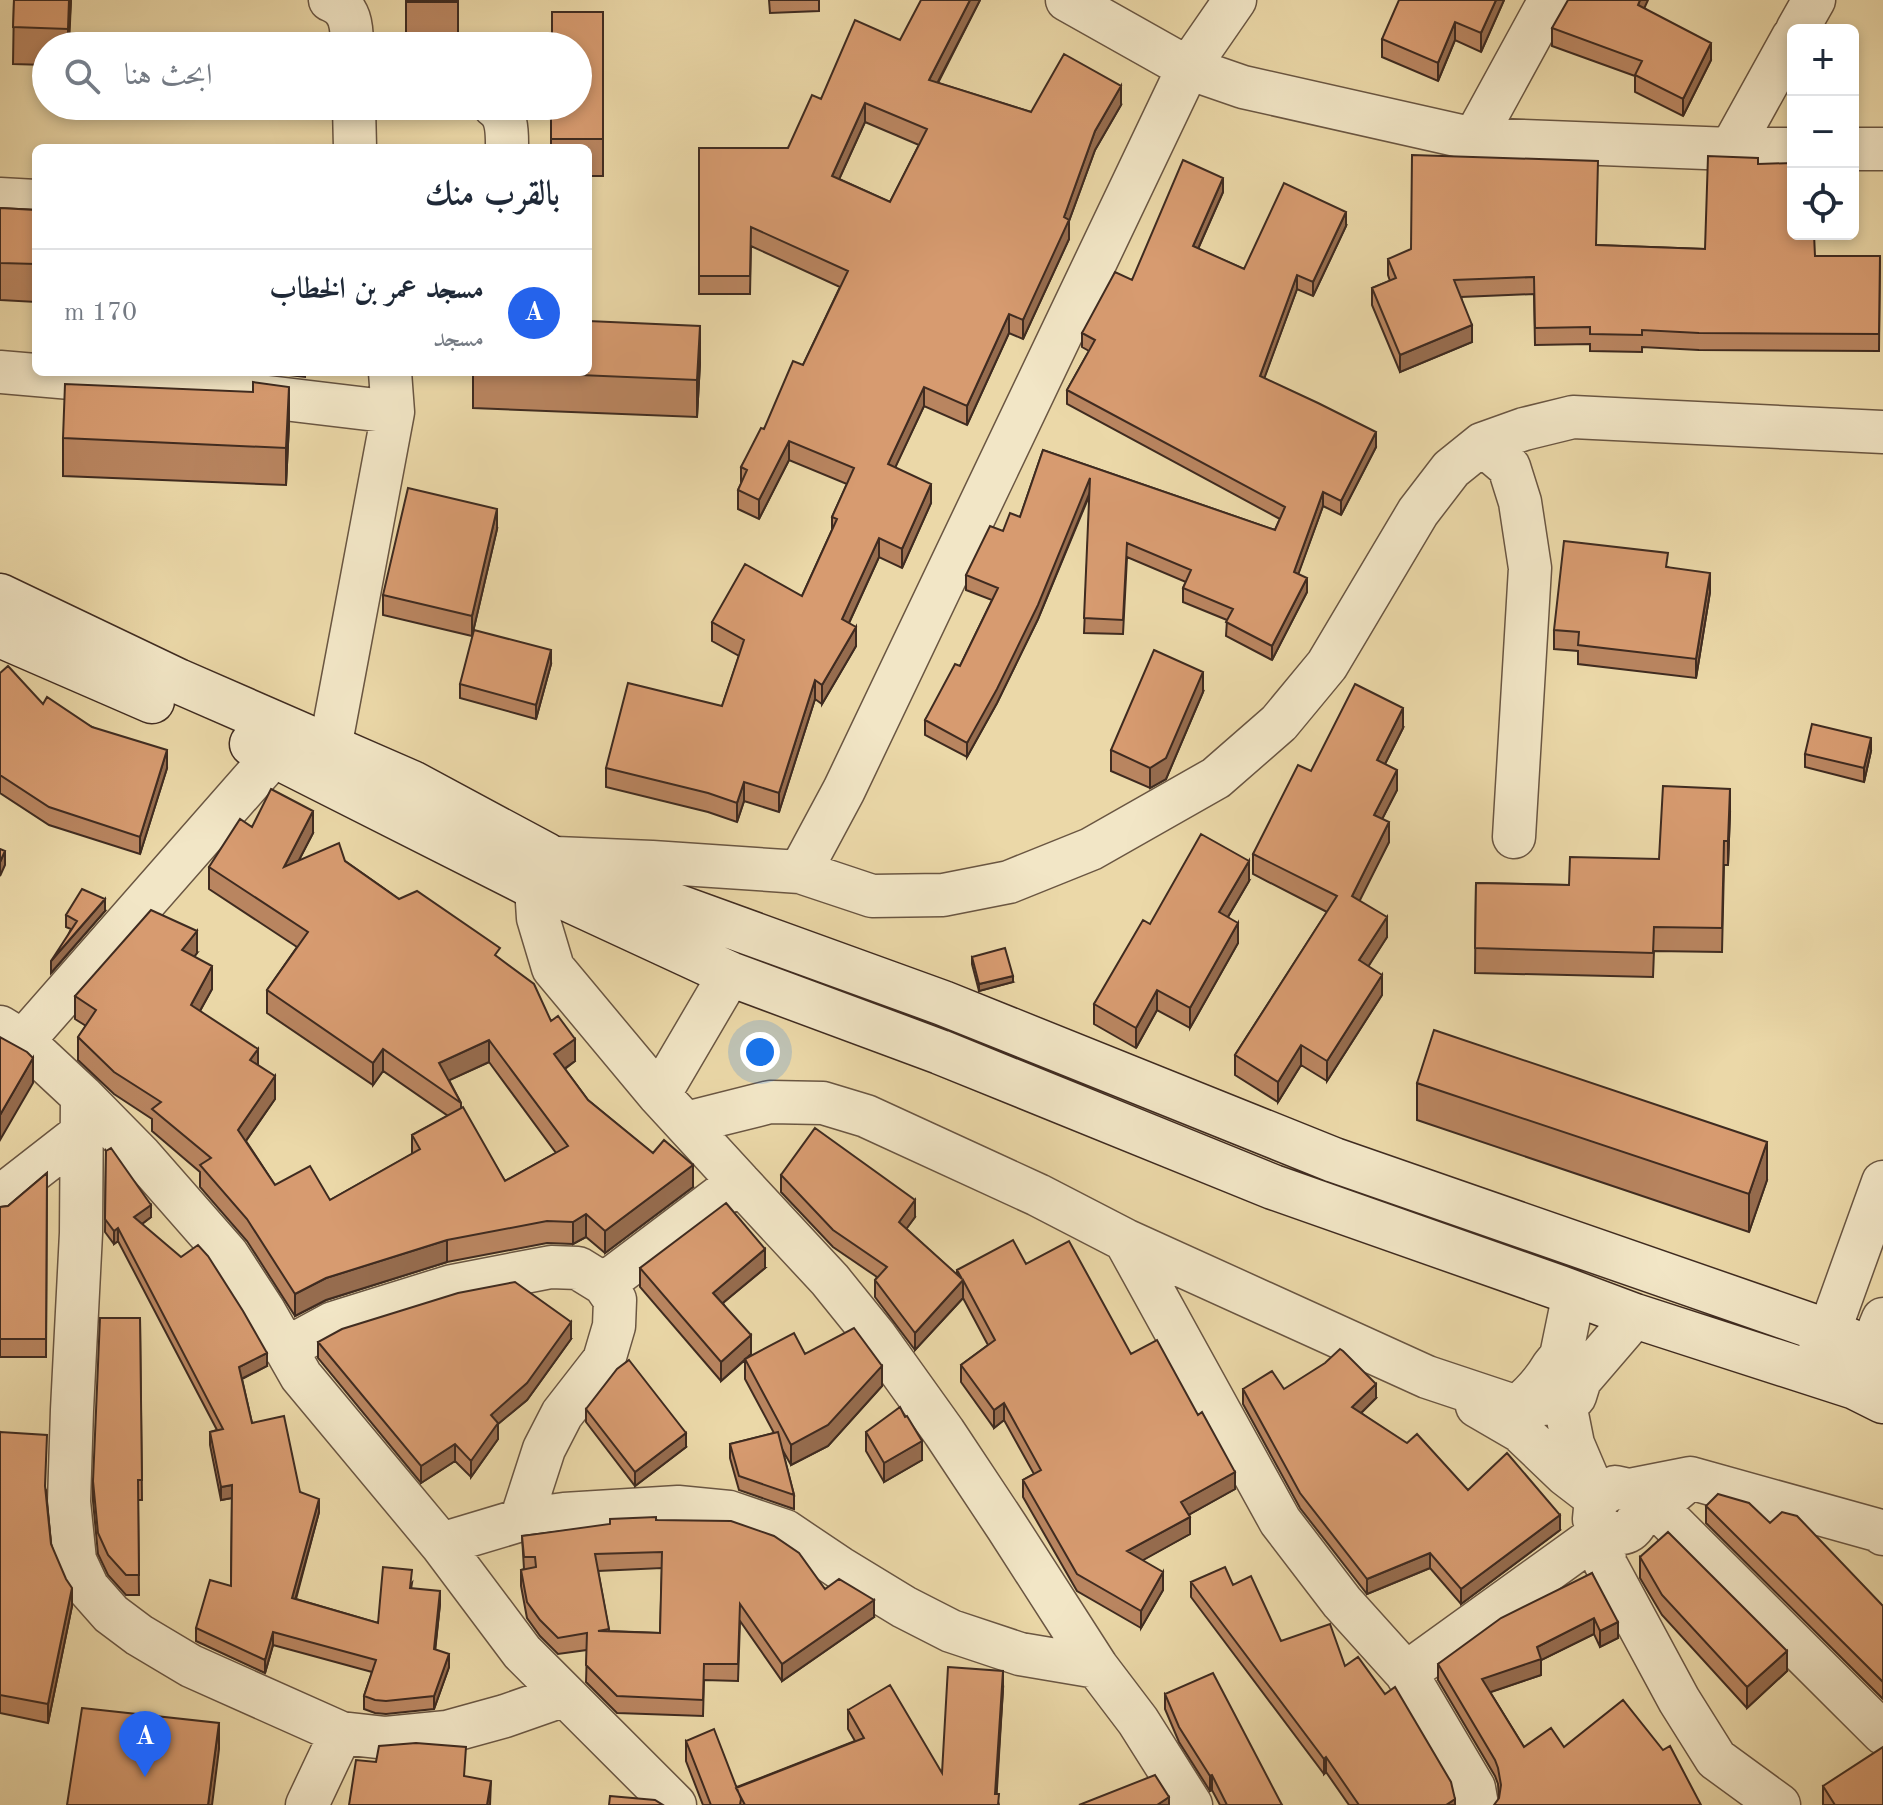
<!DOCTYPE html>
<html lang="ar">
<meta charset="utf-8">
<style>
body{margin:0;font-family:"Old Standard TT",Amiri,serif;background:#f2f2f3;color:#1f2937;direction:rtl}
.controls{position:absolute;right:24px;top:24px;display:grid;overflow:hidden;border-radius:12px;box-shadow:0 4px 12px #0003}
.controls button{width:72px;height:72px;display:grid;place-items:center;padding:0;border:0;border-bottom:2px solid #e0e1e3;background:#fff;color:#1f2937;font:40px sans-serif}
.you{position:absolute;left:760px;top:1052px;width:28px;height:28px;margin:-20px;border:6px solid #fff;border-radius:50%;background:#1a73e8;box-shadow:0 0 0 12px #1a73e833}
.badge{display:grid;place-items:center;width:52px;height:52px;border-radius:50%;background:#2563eb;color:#fff;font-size:26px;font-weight:700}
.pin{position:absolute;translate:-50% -66px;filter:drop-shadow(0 2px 4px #0008)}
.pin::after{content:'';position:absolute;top:42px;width:28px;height:24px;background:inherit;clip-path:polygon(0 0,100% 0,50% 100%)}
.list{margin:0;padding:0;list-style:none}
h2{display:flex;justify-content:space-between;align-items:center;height:104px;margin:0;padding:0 32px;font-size:34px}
h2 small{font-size:26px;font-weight:400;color:#747a83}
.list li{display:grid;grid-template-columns:52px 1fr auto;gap:24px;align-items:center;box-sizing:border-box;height:128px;padding:0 32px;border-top:2px solid #e0e1e3}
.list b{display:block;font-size:30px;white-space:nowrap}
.list p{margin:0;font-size:26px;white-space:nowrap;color:#747a83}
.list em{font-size:26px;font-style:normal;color:#747a83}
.icon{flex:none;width:44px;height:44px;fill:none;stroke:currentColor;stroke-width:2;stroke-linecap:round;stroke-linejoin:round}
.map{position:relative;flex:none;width:1883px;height:1805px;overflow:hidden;direction:ltr}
.search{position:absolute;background:#fff;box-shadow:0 4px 12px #0003;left:32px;top:32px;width:560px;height:88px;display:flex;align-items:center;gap:20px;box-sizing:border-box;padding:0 28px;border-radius:44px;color:#747a83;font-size:30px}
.panel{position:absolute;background:#fff;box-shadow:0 4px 12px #0003;left:32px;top:144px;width:560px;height:232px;border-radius:12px;direction:rtl}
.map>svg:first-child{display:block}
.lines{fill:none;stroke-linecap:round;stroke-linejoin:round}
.street-casing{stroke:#6a5642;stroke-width:45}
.secondary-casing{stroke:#3f2b20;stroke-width:47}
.street{stroke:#f2e6c6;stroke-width:42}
.secondary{stroke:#f2e6c6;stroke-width:44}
.wall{fill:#b98560;stroke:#3f2b20;stroke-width:2;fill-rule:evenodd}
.shaded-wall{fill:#966c4e;stroke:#3f2b20;stroke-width:2}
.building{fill:#d79b70;stroke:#3f2b20;stroke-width:2;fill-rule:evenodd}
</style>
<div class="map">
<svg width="1883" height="1805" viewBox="0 0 1883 1805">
<rect width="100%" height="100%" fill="#ebd8a8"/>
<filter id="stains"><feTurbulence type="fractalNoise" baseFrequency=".0025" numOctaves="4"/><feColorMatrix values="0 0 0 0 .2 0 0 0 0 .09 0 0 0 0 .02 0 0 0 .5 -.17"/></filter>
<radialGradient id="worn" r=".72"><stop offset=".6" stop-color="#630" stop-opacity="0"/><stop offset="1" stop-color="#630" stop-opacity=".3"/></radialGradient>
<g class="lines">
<defs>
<path id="street" d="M330,0C351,7 352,27 352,46
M1067,0L1188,68L1243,87L1474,139L1731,149H1793
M1797,30L1814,0
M354,106L355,148
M494,106C508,115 507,133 507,148
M1474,139L1550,0
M1731,149L1793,37
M1853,149H1883
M0,199L36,201
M0,372L210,390L393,412
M1482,444L1509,467L1520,502L1530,568L1514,837
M322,779L330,748L393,412L390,372
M556,858L652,862L800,872L872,896L943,895L1009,882L1091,849L1216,778L1279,723L1327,665L1418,512L1451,469L1482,444L1524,429L1573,417L1883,432
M800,872L844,790L1188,68L1235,0
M536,887L538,918L553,968L659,1095L739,1182
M0,1027L23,1041L82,1096L141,1156L227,1254L264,1311L301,1376L441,1544L522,1652L675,1805
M23,1041L274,755
M659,1095L730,974
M82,1096L81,1233L72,1410L69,1502L75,1560L88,1588L111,1614L139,1635L191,1666L341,1733L386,1738L447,1732L505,1716L565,1695
M686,1123L770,1102L823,1103L866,1116L1038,1195L1125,1240L1427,1377L1517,1407L1544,1404L1558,1400
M0,1202L14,1186L82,1133
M1125,1240L1280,1521L1342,1602L1406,1673L1474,1788L1477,1805
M604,1284L739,1182L830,1280L876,1337L944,1432L1007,1527L1097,1667L1138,1721L1191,1805
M285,1349L333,1323L452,1286L551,1267L578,1268L604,1284L615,1300L614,1326L604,1360L562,1414L544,1449L521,1520
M1814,1364L1829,1332L1883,1182
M1553,1366L1561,1356L1574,1293
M1580,1380L1635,1316
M1857,1382L1883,1319
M1564,1399L1573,1444L1596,1498L1594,1519L1603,1531L1605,1563L1679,1700L1716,1759L1779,1805
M1477,1406L1520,1431L1566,1475L1596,1498L1615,1487L1629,1490L1690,1478L1877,1530L1883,1534
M1517,1407C1533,1394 1543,1383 1553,1366C1568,1363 1574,1367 1580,1380L1575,1396L1558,1400L1548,1394L1547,1392
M1656,1507L1883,1733
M441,1544L521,1520L564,1514L678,1507L729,1512L785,1531L840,1568L904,1607L951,1631L1020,1654L1097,1667
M1406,1673L1603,1531C1626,1536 1632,1534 1641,1512L1656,1507L1683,1484
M307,1805L341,1733"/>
<path id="secondary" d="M0,596L178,681L412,783L546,855
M0,635L152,701
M252,744L531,885
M554,862L557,872L552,882C510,908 521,827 554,862L943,1003L1334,1160L1829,1332L1883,1355
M542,887L730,974L940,1052L1273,1187L1560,1288L1635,1316L1855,1387L1883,1401"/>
</defs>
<use href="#street" class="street-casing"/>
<use href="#secondary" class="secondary-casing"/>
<use href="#street" class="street"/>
<use href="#secondary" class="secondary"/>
</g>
<path class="wall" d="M14,0H71L69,46H46V65L13,64Z
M406,0H458V39H406Z
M769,0H819V11L770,13Z
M980,0L938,83L1031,112L1121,105L1095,150L1069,221V239L1023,339L1009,333L967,425L924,406L895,467L931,503L902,568L879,557L849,623L856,646L822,704L815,699L779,812L744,801L737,822L708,812L606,787V768L722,706L739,656L712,641V622L802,596L832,530V517L847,484L789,460L759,519L738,509V490L741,484V467L803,365L840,287L751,246L750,294H699V148H788L821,99L900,40ZM865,122L919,145L890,202L839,179Z
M1504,0L1481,52L1455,40L1438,81L1382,57V39Z
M1644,8L1711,60L1683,116L1635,92V76L1552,46V28Z
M603,12V176H588V148H551V106Z
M1758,164L1815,256H1880L1879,351L1699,350L1642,347V352L1590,351V344L1535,345L1534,294L1461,297L1472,342L1400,372L1372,305V288L1390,281L1388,275V259L1596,245L1705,249Z
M1223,192L1198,249L1244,269L1346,226L1313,296L1297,289L1264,378L1376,447L1341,515L1323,506L1298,574L1307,592L1272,660L1226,636L1227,620L1183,602V588L1186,582L1127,557L1123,634L1084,633L1090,494L1038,619L997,703L967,757L925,735V720L960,666L992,600L966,590V575L1003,531L1020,517L1043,450L1275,530L1280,519L1067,404V390L1089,351L1082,347V333L1132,280Z
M0,208L36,210V302L0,300Z
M700,363L697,417L473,408V372H588Z
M262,372H305V377Z
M289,424L286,485L63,476V438Z
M497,529L472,636L383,615V595Z
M1668,567L1710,592L1696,678L1578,664V651L1554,649V630Z
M551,664L536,719L460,698V684Z
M0,673L43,704L92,727L167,768L140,854L49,825L0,793Z
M1203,692L1166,779L1150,788L1111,771V750Z
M1403,728L1385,764L1397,790L1382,819L1389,842L1359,900L1387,937L1368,966L1382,995L1327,1081L1301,1065L1278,1102L1235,1075V1055L1327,912L1253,874V854L1311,771Z
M1871,751L1864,782L1805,767V754Z
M1730,813L1728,865H1724L1722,952L1654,951L1653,977L1475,973L1476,883L1569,885L1659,859Z
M252,827L313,833L299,860L345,861L399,899L500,959L551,1021L575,1061L565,1069L588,1100L693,1187L605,1253L586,1237L573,1244L547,1243L447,1262L326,1300L295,1316L247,1241L200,1187V1172L152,1131V1119L114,1094L78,1060V1037L86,1026L75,1019V996L197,953L194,957L212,989L200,1011L258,1065L275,1099L246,1141L275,1185L330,1200L412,1154V1135L448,1116L383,1071L373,1085L267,1013V990L297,947L209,889V867ZM489,1062L556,1153L505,1181L461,1108V1103L449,1080Z
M1249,881L1228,917L1238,943L1190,1028L1157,1010L1136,1048L1094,1024V1004L1150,924Z
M105,911L51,973L71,929L66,927V915Z
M972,957L1013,982L979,991L972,964Z
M1417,1083L1767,1180L1749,1232L1417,1120Z
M106,1151L151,1217L142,1224L267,1366L242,1379L252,1423L300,1492L319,1512L296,1599L378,1623L412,1583L411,1589L440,1604L435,1649L449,1667L434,1709L386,1714L375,1713L364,1709V1696L372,1672L273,1645L265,1673L196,1641V1628L231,1586L232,1498L221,1500L210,1445V1432L217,1430L118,1241L114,1244L105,1232Z
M47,1173L46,1357H0V1207L8,1206Z
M781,1175L915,1217L906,1229L957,1275V1270L1026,1264L1131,1354L1235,1489L1188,1515L1190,1534L1142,1560L1163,1590L1141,1628L1077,1591L1023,1497V1480L1034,1474L1004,1420L994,1428L961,1382V1365L988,1345L963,1298L915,1350L875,1297V1280L877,1277L833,1247L781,1192Z
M640,1268H765L723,1303L751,1354L748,1357L805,1354L882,1386L828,1446L791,1465L782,1449L794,1495V1509L739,1490L730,1458V1444L774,1433L745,1379V1360L721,1381L640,1287Z
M140,1318L142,1500H138L139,1595H126L108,1575L98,1554L93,1501V1481Z
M571,1339L527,1400L498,1424V1439L471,1477L455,1461L421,1483L318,1358V1342Z
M1243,1389H1284L1376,1398L1361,1413L1468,1490L1560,1530L1461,1604L1430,1568L1367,1594L1300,1508L1243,1404Z
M586,1409L686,1447L635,1486L586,1422Z
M905,1417L922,1460L884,1482L866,1451V1432Z
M0,1432L46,1490L51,1544L72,1606L48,1723L0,1713Z
M1706,1506L1770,1523L1883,1606V1699L1706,1523Z
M656,1520L825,1589L874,1617L782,1681L740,1621L738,1681L704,1680L703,1716L617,1713L586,1682L587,1650L558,1654L540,1636L527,1618L521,1586V1570L524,1569L522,1536ZM662,1568L660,1633L609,1631L598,1571Z
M1640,1557L1787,1671L1747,1708L1662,1615L1640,1578Z
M1592,1573L1618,1638L1600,1647L1594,1634L1541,1660V1675L1490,1692L1524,1747H1564L1701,1805L1499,1798L1498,1784L1495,1776L1438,1680V1664Z
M1191,1582L1233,1585L1281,1641L1345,1666L1455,1805H1349L1326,1772L1324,1774L1191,1597Z
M1003,1689L996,1794L999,1805H703L686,1761V1741L737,1787L855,1741L848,1729V1710L942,1773Z
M1165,1694L1282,1805H1220L1212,1790L1210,1791L1179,1742L1165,1709Z
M1823,1786L1883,1805H1823Z"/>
<path class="shaded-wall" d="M69,0H71L68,46V29Z
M970,0H980L929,99V80Z
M1496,0H1504L1481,52V33Z
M1640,0H1648L1638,22V5Z
M1455,22V40L1438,81V63Z
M1711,43V60L1683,116V99Z
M1121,86V105L1095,150L1069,221V239L1023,339V320L1064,217L1095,131Z
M865,103V122L832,195V176Z
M1223,178V192L1193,260V246Z
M1346,212V226L1313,296V282Z
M1297,275V289L1260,390V376Z
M1009,314V333L967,425V406Z
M1472,325V342L1400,372V355Z
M700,326V363L697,417V380Z
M289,387V424L286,485V448Z
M924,387V406L888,483V464Z
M1376,432V447L1341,515V501Z
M789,441V460L759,519V500Z
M1090,478V492L1038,619L997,703L967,757V743Z
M931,484V503L902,568V549Z
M1323,492V506L1294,586V572Z
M497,509V529L472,636V616Z
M879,538V557L842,638V619Z
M1710,573V592L1696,678V659Z
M1307,578V592L1272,660V646Z
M856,627V646L822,704V685Z
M551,650V664L536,719V705Z
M1203,672V692L1166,779L1150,788V768Z
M815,680V699L779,812V793Z
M1403,708V728L1377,780V760Z
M1871,738V751L1864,782V768Z
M167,750V768L140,854V837Z
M1397,770V790L1374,835V815Z
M744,782V801L737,822V803Z
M1730,789V813L1728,865V841Z
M313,811V833L284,889V867Z
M1389,822V842L1352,916V896Z
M5,851V865L0,876V862Z
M1249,861V881L1219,932V912Z
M105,899V911L51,973V961Z
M1387,917V937L1359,981V960Z
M1238,923V943L1190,1028V1008Z
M197,931V953L182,973V950Z
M212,966V989L191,1027V1005Z
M1382,975V995L1327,1081V1061Z
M1013,976V982L979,991V984Z
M1157,990V1010L1136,1048V1028Z
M575,1039V1061L554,1076V1054Z
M489,1040V1062L439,1085V1063Z
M1301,1045V1065L1278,1102V1082Z
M258,1049V1071L250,1060Z
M383,1049V1071L373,1085V1063Z
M33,1058V1083L0,1140V1115Z
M275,1076V1099L238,1152V1130Z
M1767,1142V1180L1749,1232V1194Z
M693,1165V1187L605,1253V1231Z
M915,1200V1217L899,1239V1222Z
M151,1205V1217L134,1230V1217Z
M586,1214V1237L573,1244V1222Z
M118,1228V1241L114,1244V1231Z
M447,1240V1262L326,1300L295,1316V1294L326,1278Z
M765,1249V1268L713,1311V1293Z
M963,1280V1298L915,1350V1333Z
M571,1322V1339L527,1400L498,1424V1439L471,1477V1461L491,1415Z
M751,1335V1354L721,1381V1362Z
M267,1353V1366L239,1380V1367Z
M882,1366V1386L828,1446L791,1465V1445Z
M1376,1384V1398L1352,1422V1407Z
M1004,1403V1420L994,1428V1410Z
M686,1433V1447L635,1486V1472Z
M922,1441V1460L884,1482V1463Z
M455,1444V1461L421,1483V1466Z
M1235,1472V1489L1181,1519V1502Z
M232,1485V1498L221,1500V1487Z
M319,1499V1512L292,1611V1598Z
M1560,1515V1530L1461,1604V1589Z
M1190,1517V1534L1127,1569V1551Z
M1430,1553V1568L1367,1594V1579Z
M1163,1572V1590L1141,1628V1611Z
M72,1588V1606L48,1723V1704Z
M440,1591V1604L434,1662V1649Z
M874,1600V1617L782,1681V1664Z
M1594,1618V1634L1541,1660V1675L1482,1695V1679L1537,1647Z
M1618,1622V1638L1600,1647V1631Z
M273,1632V1645L265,1673V1660Z
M1787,1651V1671L1747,1708V1687Z
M449,1654V1667L434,1709V1696Z
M1003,1671V1689L996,1805L995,1794Z
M219,1723V1749L212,1805H208Z
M1326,1757V1772L1324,1774V1759Z
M1212,1775V1790L1210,1791V1776Z
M491,1781L490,1805H487Z
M1169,1797V1805H1157Z
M1455,1799V1805H1446Z"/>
<path class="building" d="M14,0H69L68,29L13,27Z
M406,0H458V2H406Z
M921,0H970L929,80L1031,112L1064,54L1121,86L1095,131L1064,217L1069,220L1023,320L1009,314L967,406L924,387L888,464L931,484L902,549L879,538L842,619L856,627L822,685L815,680L779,793L744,782L737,803L708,793L606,768L628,683L722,706L744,640L712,622L745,564L802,596L837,519L832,517L854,468L789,441L759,500L738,490L747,470L741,467L761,428L764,429L793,361L803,365L848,271L751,227L750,276H699V148H788L812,95L821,99L855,20L900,40ZM865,103L927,129L890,202L832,176Z
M1399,0H1496L1481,33L1455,22L1438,63L1382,39Z
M1568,0H1640L1638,5L1711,43L1683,99L1635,75L1642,61L1552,28Z
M552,12H603V139H551V106H578V46H552Z
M1412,155L1598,161L1596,245L1705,249L1708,156L1758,158V164L1793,163V234H1814L1815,256H1880L1879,334L1699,333L1642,330V335L1590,334V327L1535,328L1534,277L1454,280L1472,325L1400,355L1372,288L1396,278L1388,259L1411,249Z
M1183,160L1223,178L1193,246L1244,269L1284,183L1346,212L1313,282L1297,275L1260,376L1318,403L1376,432L1341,501L1323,492L1294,572L1307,578L1272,646L1226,622L1233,609L1183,588L1191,570L1127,543L1123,620L1084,618L1090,478L1038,605L997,689L967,743L925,720L955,664L960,666L998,588L966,575L990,526L1003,531L1010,513L1020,517L1043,450L1275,530L1285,507L1067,390L1095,340L1082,333L1115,272L1132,280Z
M0,208L36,210V264L0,263Z
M588,321L700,326L697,380L509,372H588Z
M253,382L289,387L286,448L63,438L65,384L253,392Z
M408,488L497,509L472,616L383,595Z
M1564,541L1668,553L1666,567L1710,573L1696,659L1578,645L1579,632L1554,630Z
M474,630L551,650L536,705L460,684Z
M1154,650L1203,672L1166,758L1150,768L1111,750Z
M8,666L43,704L47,697L92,727L167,750L140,837L49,807L0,775V673Z
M1355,684L1403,708L1377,760L1397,770L1374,815L1389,822L1352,896L1387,917L1359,960L1382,975L1327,1061L1301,1045L1278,1082L1235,1055L1337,896L1253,854L1298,765L1311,771Z
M1812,724L1871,738L1864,768L1805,754Z
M1663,786L1730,789L1728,841H1724L1722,928L1654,927L1653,953L1475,948L1476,883L1569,885L1570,857L1659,859Z
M271,789L313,811L284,867L339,843L345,861L399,899L417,891L500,948L495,955L534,984L551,1021L558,1016L575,1039L554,1054L588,1100L653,1153L664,1140L693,1165L605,1231L586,1214L573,1222L547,1221L447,1240L326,1278L295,1294L247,1219L200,1165L211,1158L152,1109L161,1102L114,1072L78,1037L96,1010L75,996L151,910L197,931L182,950L212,966L191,1005L258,1049L250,1060L275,1076L238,1130L275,1185L310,1166L330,1200L420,1149L412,1135L463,1107L505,1181L568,1146L489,1040L439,1063L461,1103L383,1049L373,1063L267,990L308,932L209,867L240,819L252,827Z
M1201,834L1249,861L1219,912L1238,923L1190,1008L1157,990L1136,1028L1094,1004L1143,920L1150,924Z
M0,849L5,851L0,862Z
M82,889L105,899L51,961L77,921L66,915Z
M1005,948L1013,976L979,984L972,957Z
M1434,1030L1767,1142L1749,1194L1417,1083Z
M0,1037L27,1052L33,1058L0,1115Z
M815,1128L915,1200L899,1222L962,1279L957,1270L1013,1240L1026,1264L1069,1241L1131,1354L1157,1340L1198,1415L1202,1412L1235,1472L1181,1502L1190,1517L1127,1551L1163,1572L1141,1611L1077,1574L1023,1480L1041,1470L1004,1403L994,1410L961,1365L995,1340L963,1280L915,1333L875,1280L887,1267L833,1230L781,1175Z
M111,1148L151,1205L134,1217L181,1257L198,1245L208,1256L243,1311L267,1353L239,1367L252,1423L284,1416L300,1492L319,1499L292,1598L378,1623L383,1567L412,1570L410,1588L440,1591L434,1649L449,1654L434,1696L386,1701L375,1700L364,1696L376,1660L273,1632L265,1660L196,1628L210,1580L231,1586L232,1485L221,1487L210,1432L223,1429L118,1228L114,1231L105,1219L106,1151Z
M47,1173L46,1339H0V1207L8,1206Z
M726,1203L765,1249L713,1293L751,1335L721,1362L640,1268Z
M515,1282L571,1322L527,1383L491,1415L498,1423L471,1461L455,1444L421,1466L318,1342L342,1329L458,1293Z
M100,1318H140L142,1480H138L139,1575H126L108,1555L98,1533L93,1481Z
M854,1328L882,1366L828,1425L791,1445L745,1359L794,1333L805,1354Z
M1340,1349L1343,1351L1376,1384L1352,1407L1407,1443L1417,1434L1468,1490L1507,1453L1560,1515L1461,1589L1430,1553L1367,1579L1300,1493L1243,1389L1272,1371L1284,1389L1325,1363Z
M629,1360L686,1433L635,1472L586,1409L617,1369Z
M900,1407L905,1417L907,1416L922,1441L884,1463L866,1432Z
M0,1432L47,1435L45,1486L51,1544L66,1579L72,1588L48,1704L0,1695Z
M778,1432L794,1495L739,1476L730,1444Z
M1718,1494L1749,1503L1770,1523L1782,1512L1797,1516L1883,1606V1682L1706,1506Z
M656,1517V1520L731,1521L774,1536L799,1553L825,1589L839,1579L874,1600L782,1664L740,1604L738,1664H704L703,1700L617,1696L586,1665L587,1633L558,1638L540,1620L527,1602L521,1570L536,1567L535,1557H524L522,1536L610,1524V1519ZM662,1552L660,1633L598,1631L609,1629L595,1554Z
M1668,1532L1787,1651L1747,1687L1662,1595L1640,1557Z
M1225,1567L1233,1585L1251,1576L1281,1641L1330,1624L1345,1666L1358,1657L1385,1694L1395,1687L1451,1782L1455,1799L1446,1805H1359L1326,1757L1324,1759L1191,1582Z
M1592,1573L1618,1622L1600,1631L1594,1618L1537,1647L1541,1659L1482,1679L1524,1747L1551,1728L1564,1747L1623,1700L1663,1750L1670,1746L1701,1805H1494L1499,1798L1501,1785L1498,1768L1495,1760L1438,1664L1501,1618Z
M948,1667L1003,1671L995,1794H999L998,1805H745L736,1788L864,1738L848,1710L890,1685L942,1773Z
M1213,1673L1282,1805H1227L1212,1775L1210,1776L1179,1727L1165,1694Z
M82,1708L219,1723L208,1805H67Z
M714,1729L741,1799L740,1805H711L686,1741Z
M416,1743L466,1747L464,1776L491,1781L487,1805H349L356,1760L376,1762L379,1746Z
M1883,1747V1805H1835L1823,1786Z
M1155,1775L1169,1797L1157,1805H1079Z
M610,1796L655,1800L663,1805H609Z"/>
<rect width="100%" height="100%" filter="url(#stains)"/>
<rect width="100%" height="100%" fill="url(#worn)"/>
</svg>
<div class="controls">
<button>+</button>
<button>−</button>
<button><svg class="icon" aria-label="locate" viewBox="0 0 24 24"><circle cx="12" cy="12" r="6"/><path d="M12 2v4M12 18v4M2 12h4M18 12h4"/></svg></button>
</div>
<div class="you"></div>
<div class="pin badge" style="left:145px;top:1777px">A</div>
<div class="search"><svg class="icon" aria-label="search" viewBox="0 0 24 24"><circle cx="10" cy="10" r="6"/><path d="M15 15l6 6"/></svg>ابحث هنا</div>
<section class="panel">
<h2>بالقرب منك<small></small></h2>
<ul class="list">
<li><span class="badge">A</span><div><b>مسجد عمر بن الخطاب</b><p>مسجد</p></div><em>170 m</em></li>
</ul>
</section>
</div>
